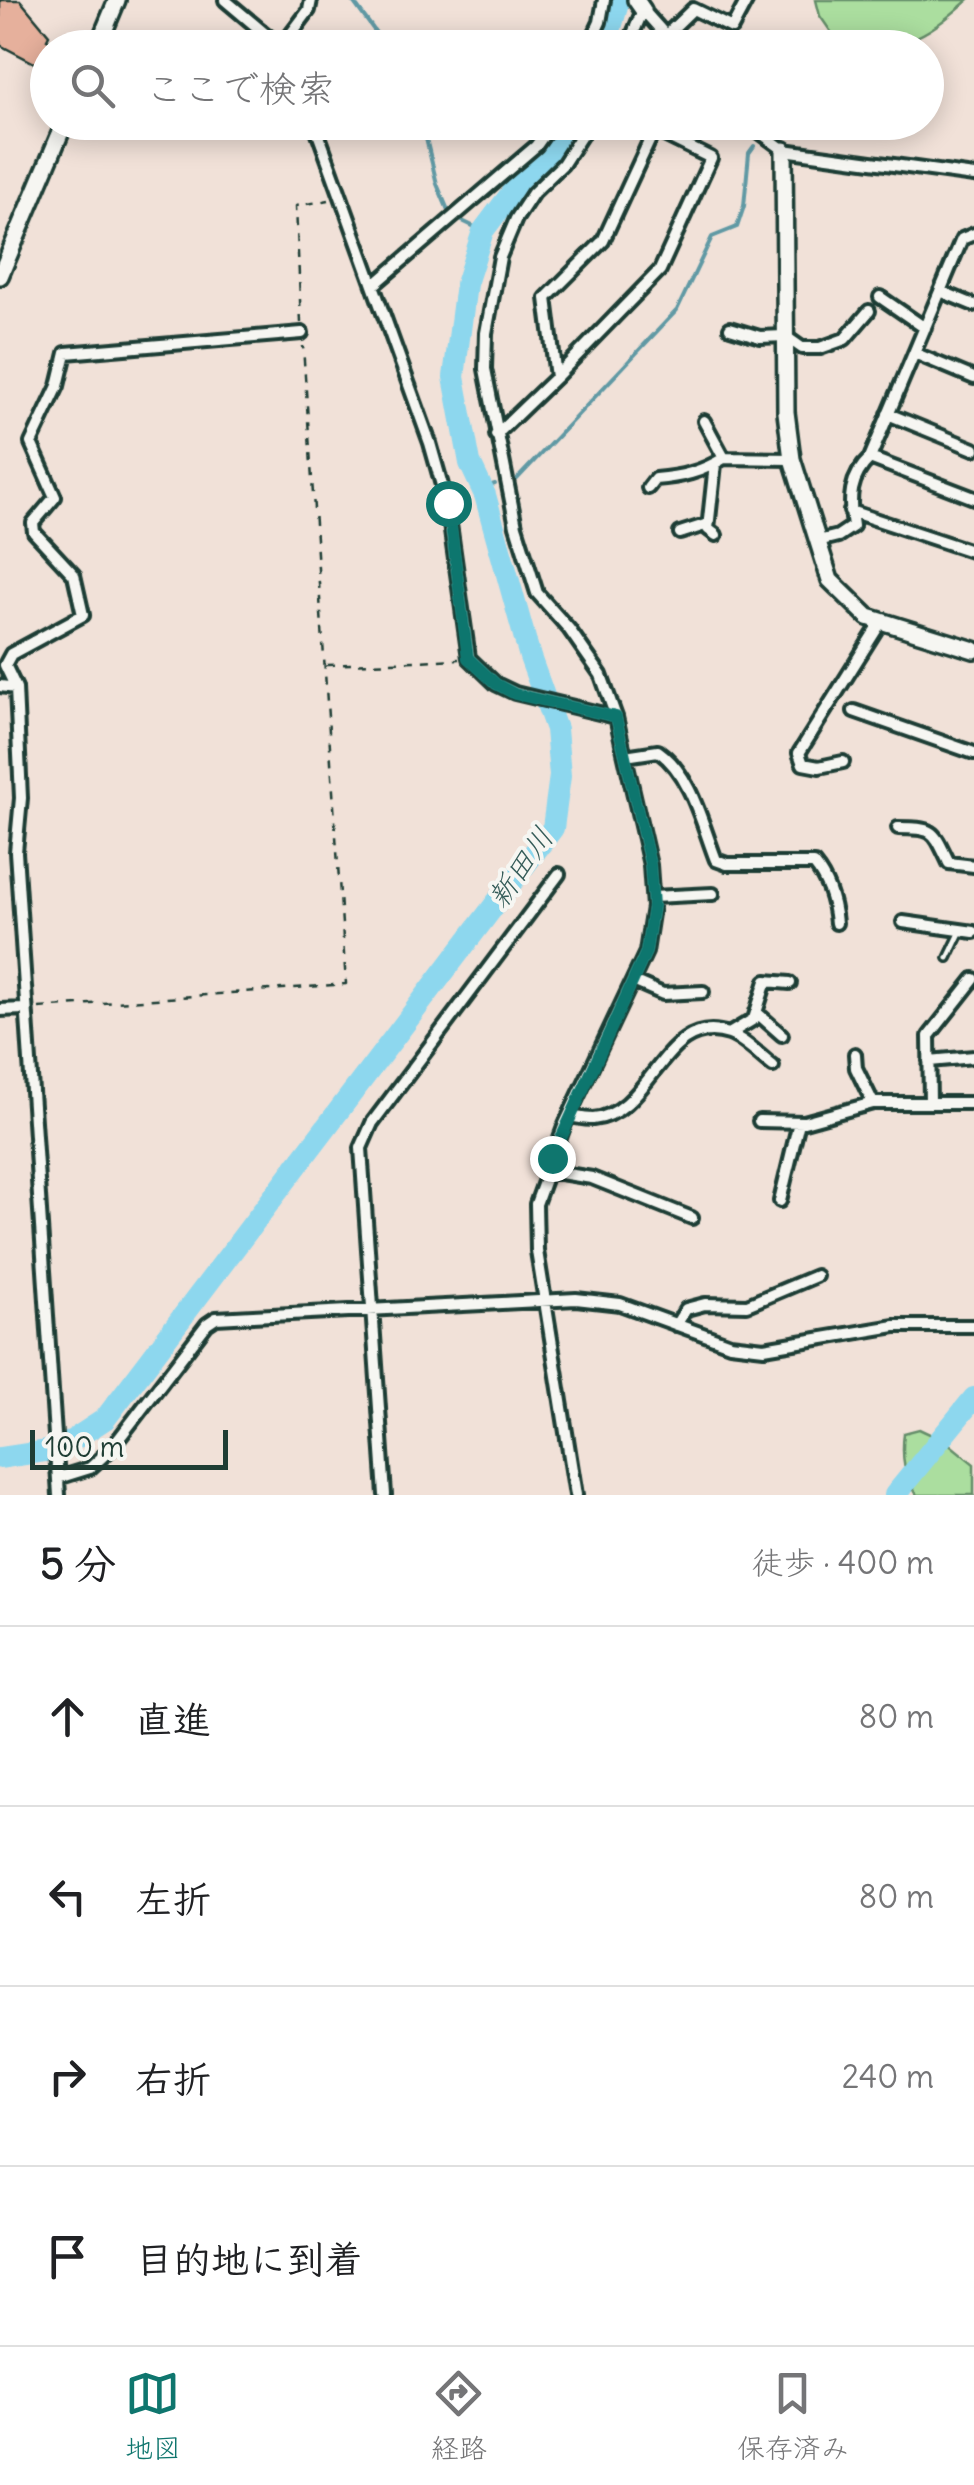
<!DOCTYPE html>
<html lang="ja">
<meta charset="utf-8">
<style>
body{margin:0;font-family:Delius,"Klee One",sans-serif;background:#f6f6f6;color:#202124}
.scale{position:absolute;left:30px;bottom:25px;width:198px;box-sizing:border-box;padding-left:10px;border:5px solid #1f3d34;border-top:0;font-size:28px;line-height:35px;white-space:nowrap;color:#1f3d34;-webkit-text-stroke:8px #f6f6f2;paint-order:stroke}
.stop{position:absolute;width:30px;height:30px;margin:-22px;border:8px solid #0f766e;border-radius:50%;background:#fff}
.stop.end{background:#0f766e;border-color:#fff;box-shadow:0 2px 10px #0008}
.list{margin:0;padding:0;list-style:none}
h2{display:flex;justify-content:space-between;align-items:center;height:130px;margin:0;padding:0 40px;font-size:42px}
h2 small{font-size:32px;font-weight:400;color:#757577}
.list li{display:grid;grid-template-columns:65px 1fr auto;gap:30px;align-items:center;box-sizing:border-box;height:180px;padding:0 40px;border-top:2px solid #e0e0e0}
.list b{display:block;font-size:38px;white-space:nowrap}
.list em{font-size:32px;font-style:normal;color:#757577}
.icon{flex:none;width:55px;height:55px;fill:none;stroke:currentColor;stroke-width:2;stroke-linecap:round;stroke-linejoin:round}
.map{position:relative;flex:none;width:974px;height:1495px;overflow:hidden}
.search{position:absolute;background:#fff;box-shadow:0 5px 25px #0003;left:30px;right:30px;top:30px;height:110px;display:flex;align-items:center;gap:25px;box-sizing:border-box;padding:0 35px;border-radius:55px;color:#757577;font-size:38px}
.sheet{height:850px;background:#fff}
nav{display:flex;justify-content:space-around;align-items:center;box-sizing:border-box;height:140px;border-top:2px solid #e0e0e0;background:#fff;font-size:28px;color:#757577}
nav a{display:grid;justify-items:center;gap:5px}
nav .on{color:#0f766e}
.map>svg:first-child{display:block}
.green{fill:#abde9f;stroke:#658e6a;stroke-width:2.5}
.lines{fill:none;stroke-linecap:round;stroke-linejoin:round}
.stream{stroke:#6199a4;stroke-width:4}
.river{stroke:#8dd7ee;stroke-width:22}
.building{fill:#e6b09c;stroke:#1f3d34;stroke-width:2.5}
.lane-casing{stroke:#1f3d34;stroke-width:12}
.street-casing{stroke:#1f3d34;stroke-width:18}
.secondary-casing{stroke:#1f3d34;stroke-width:22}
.path{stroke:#1f3d34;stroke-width:2.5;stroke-dasharray:8 8;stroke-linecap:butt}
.lane{stroke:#f6f6f2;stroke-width:5}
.street{stroke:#f6f6f2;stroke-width:10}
.secondary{stroke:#f6f6f2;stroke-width:15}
.route{stroke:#0f766e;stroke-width:12}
.labels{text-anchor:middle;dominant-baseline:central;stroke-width:8;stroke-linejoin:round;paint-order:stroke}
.water-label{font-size:30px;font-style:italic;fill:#355c59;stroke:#f6f6f2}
</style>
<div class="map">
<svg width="974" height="1495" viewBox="0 0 974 1495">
<rect width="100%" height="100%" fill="#f1e1d8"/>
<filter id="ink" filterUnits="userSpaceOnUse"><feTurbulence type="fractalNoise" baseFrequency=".01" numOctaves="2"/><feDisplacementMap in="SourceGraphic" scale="20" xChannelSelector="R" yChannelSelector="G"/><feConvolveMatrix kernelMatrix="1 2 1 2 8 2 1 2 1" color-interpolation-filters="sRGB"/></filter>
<g filter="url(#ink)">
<path class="green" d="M816,0H968C923,40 899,53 838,42L820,16Z
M919,1429L947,1442L974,1464V1495H917C904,1474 901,1458 904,1433Z"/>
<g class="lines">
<path class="stream" d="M352,0L387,48
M422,122L437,184L450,215L483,231
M517,479L677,310L712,237L737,227L744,206L749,153L754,146
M482,488L495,484"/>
<path class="river" d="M605,48L619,0
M0,1458L59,1449L105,1419L553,828L560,776L556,729L530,657L485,495L470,463L454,377L466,284L483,231L519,183L559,144L570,122
M895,1495L974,1398"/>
</g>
<path class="building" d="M0,0H20L49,35L47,39L63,48H48V62L44,68L0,45Z"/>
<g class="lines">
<defs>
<path id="lane" d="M948,958L961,931"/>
<path id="street" d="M225,0L282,48
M666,35L693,9L732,28L747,0
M547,38L568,48
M282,46L309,10L311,0
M588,48L600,22L604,0
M627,48L643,10L677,48
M314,122L430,443L447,503L469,658L496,684L515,693L616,717
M746,122L784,150L974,176
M374,285L536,146L553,122
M940,291L974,305
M880,297L925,328
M730,328L760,337L785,336L802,348H820L845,339L869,311
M914,353L974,378
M556,377L660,270L711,158L654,130
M888,414L974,449
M704,421L724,458L792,459
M496,435L556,377L546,298L603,241L658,122
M870,458L974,498
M715,464L708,529L716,535
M648,488L655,479C681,477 702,472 724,458
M850,511L974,552
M680,533L708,524
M818,541L838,536L853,526C849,499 849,478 870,458L962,239L974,234
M0,686L16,688
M854,711L974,753
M625,756L658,751C691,774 702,824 716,860L727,864H814C828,881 834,901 836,923
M843,762L819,767L803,764L799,753L881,622
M898,828C935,828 933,830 949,863L974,866
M653,897L713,894
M903,922L974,932
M974,979L929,1036L930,1103H974
M633,981L663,994L703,992
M0,1010L24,1009
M756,1012L782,1035
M729,1034L754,1019L766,981L790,983
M855,1054L856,1068L873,1103H930
M929,1061L974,1057
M569,1116C576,1117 585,1119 593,1119C652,1114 663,1012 729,1034C744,1039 760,1056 773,1066
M759,1121L804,1122L873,1103
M548,1171L592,1178L692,1218
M780,1201L799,1122
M676,1325L686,1309L705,1304L747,1305L816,1276
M58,1478L90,1468L111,1449L207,1324L216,1318L576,1299L620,1304L730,1344L764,1348L895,1326H974
M59,1495L16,852L21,798L16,688L5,665L11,654L83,615L74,575L34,532L33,523L55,497L31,443L58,386L66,353L302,333
M385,1495L361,1148L372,1123L559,874
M576,1495L537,1251L536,1204L565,1124L646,952L653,907L650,865L616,717L601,675L569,629L537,593L516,526L485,369L486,333L500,257L516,219L533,193L563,164L590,122"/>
<path id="secondary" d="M636,0L643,10
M97,48L117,0
M784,150L786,412L792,459L830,580L868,617L974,650
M0,276L65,122"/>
</defs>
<use href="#lane" class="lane-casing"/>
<use href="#street" class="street-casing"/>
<use href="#secondary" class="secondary-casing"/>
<path class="path" d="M301,323L296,206L329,200
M327,665L459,659
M39,1008L346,984L303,346"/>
<use href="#lane" class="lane"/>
<use href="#street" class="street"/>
<use href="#secondary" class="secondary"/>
</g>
</g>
<g class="lines" filter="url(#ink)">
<path class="route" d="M448,503L468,658L496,684L515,694L616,717L650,864L653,906L646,952L552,1158"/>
</g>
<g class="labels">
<g class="water-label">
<text transform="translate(520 867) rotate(-55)">新田川</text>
</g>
</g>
</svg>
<div class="scale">100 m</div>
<div class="stop" style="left:448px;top:503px"></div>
<div class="stop end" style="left:552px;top:1158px"></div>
<div class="search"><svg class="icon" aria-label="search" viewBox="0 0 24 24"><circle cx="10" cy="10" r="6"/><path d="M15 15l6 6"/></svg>ここで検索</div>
</div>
<section class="sheet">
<h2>5 分<small>徒歩 · 400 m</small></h2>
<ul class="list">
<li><svg class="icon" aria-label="ahead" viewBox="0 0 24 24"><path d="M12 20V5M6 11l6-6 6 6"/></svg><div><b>直進</b></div><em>80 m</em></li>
<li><svg class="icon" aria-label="left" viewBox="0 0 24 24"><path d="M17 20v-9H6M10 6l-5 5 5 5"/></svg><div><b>左折</b></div><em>80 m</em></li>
<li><svg class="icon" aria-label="right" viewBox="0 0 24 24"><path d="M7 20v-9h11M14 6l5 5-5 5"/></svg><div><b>右折</b></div><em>240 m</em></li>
<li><svg class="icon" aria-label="arrive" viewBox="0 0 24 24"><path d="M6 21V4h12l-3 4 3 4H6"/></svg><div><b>目的地に到着</b></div></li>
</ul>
</section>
<nav>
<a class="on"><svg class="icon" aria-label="map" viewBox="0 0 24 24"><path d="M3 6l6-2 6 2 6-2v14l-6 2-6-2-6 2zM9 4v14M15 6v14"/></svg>地図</a>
<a><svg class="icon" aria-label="directions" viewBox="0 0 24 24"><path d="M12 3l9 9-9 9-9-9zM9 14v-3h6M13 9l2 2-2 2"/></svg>経路</a>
<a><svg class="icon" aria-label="saved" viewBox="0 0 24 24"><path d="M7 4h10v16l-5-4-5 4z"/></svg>保存済み</a>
</nav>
